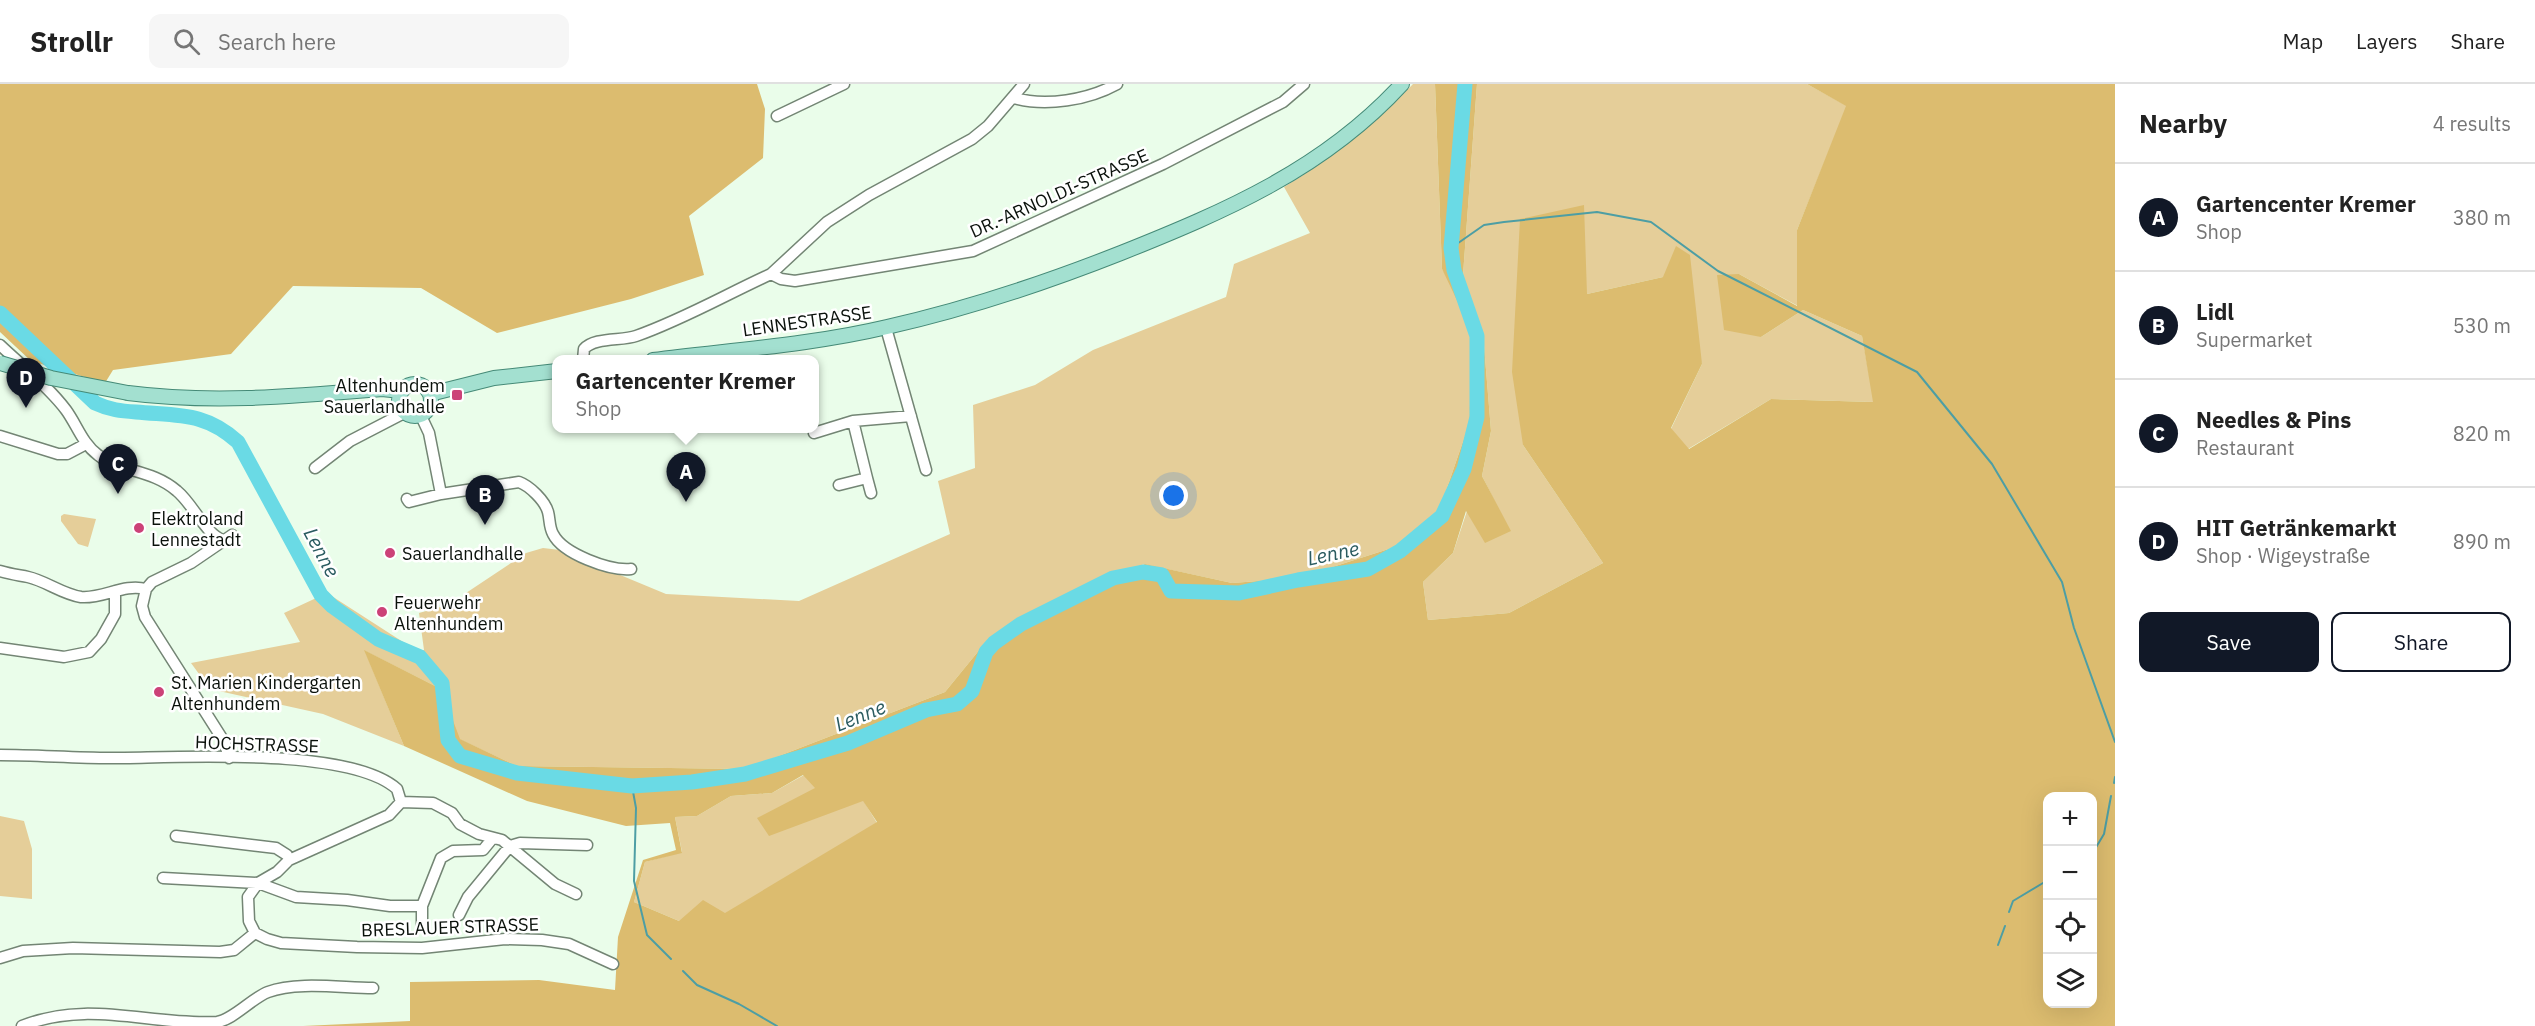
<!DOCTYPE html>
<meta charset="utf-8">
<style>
body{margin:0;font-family:"IBM Plex Sans",sans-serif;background:#f6f6f6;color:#222}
.controls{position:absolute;right:18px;bottom:18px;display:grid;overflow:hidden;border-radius:12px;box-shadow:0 6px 24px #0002}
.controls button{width:54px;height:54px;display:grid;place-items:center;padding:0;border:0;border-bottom:2px solid #e0e0e0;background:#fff;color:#222;font:30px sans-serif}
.you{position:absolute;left:1174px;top:412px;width:21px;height:21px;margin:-15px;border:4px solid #fff;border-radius:50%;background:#1a73e8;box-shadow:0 0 0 9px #1a73e833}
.badge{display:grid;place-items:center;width:39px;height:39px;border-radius:50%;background:#111827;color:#fff;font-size:20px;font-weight:700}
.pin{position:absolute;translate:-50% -50px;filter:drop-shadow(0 2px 3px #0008)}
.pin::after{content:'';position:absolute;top:32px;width:21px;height:18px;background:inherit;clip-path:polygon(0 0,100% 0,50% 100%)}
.popup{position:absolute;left:552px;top:271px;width:267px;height:78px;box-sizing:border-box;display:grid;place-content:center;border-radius:12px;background:#fff;filter:drop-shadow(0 2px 4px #0005);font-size:20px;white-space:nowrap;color:#767676}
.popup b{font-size:22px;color:#222}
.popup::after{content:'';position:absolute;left:50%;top:100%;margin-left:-12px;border:12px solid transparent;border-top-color:#fff}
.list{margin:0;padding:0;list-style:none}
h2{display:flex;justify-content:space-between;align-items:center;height:78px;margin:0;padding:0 24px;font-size:26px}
h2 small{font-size:20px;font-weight:400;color:#767676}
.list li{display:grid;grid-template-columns:39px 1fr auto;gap:18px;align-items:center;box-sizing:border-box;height:108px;padding:0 24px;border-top:2px solid #e0e0e0}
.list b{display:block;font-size:22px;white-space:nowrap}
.list p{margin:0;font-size:20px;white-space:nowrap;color:#767676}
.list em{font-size:20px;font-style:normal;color:#767676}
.actions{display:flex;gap:12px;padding:18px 24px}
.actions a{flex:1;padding:14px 0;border:2px solid #111827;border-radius:12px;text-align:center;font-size:21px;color:#111827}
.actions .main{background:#111827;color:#fff}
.icon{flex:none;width:33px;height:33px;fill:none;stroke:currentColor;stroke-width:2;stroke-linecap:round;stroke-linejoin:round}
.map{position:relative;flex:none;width:2115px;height:942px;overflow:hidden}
header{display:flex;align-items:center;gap:36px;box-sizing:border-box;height:84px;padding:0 30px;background:#fff;border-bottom:2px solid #e0e0e0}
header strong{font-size:28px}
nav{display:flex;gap:33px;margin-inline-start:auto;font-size:21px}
.search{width:420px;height:54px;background:#f6f6f6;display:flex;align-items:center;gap:15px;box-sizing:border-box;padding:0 21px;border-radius:12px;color:#767676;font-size:22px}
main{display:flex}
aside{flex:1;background:#fff}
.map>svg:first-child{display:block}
.green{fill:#e5ce99}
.forest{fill:#dcbc6f;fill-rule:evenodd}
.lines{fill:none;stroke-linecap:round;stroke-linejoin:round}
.stream{stroke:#4d9ea4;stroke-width:2}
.river{stroke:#6adae5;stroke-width:15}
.minor-casing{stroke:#738574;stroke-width:13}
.major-casing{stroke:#458a77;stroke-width:16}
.minor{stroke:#fff;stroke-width:10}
.major{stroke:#a3e0d0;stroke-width:14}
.major-bridge-casing{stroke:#458a77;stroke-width:16;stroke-linecap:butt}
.major-bridge{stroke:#a3e0d0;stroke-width:14}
.poi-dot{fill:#cc4278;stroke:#fff;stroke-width:2}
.labels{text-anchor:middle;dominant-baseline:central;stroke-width:5;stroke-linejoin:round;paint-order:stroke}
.street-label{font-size:18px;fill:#0a110b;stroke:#fff}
.poi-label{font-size:18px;fill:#0a110b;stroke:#fff;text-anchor:start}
.water-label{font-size:20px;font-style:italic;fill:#2a5b60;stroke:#fff}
</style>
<header>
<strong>Strollr</strong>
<div class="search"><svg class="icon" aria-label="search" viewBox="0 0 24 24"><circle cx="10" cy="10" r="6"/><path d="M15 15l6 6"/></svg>Search here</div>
<nav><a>Map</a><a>Layers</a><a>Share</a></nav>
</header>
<main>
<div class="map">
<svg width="2115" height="942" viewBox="0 0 2115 942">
<rect width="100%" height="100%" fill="#eafdea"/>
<path class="green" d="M1413,0H1435L1442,185L1484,254L1463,191L1477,0H1807L1847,22L1797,146L1798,222L1739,190L1761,253L1803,226L1862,252L1874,318L1771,315L1688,365L1671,345L1702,280L1663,193L1587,210L1523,361L1603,479L1509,529L1428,536L1423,498L1453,469L1467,427L1510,447L1482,392L1491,347L1484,261H1474L1469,340L1439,427L1398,462L1298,494L1232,499L1144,480L985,559L945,608L745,685L517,682L459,655L441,605L365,567L404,662L323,630L210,605L191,579L300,558L284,529L327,509L417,567L424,566L419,529L462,517L466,509L526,469L543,464L560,466L666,510L799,517L950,450L938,397L975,384L973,321L1035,301L1093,266L1226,213L1234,180L1310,149L1284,103C1332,74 1375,41 1413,0Z
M64,430L96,435L88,463L78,460L61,437V432Z
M804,691L816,703L863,716L877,739L725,830L679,837L634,818L645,778L682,768L675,733L697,732L731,712L772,709Z
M0,732L24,737L32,765V815L0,812Z"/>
<path class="forest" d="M0,0H757L765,25L763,74L689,132L704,191L631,215L497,249L421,204L293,202L231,270L113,286L105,299L31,277L0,248Z
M1435,0H1477L1463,191L1484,254L1476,256L1442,185Z
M1807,0H2115V942H303L410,937V898L539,896L615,906L618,853L643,776L676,766L670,739L626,742L527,717L404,662L364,566L441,605L460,655L517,682L745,685L945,608L985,559L1068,513L1145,480L1232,499L1298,494L1398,462L1439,427L1469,340L1473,261H1484L1491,347L1482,392L1511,447L1485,459L1466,427L1453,469L1423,498L1428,536L1509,529L1603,479L1523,361L1512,288L1520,135L1584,121L1587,210L1663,193L1676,162L1690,171L1702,280L1671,344L1689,365L1771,315L1873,318L1862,252L1803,226L1761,253L1724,246L1717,191L1739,190L1797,222V146L1846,22ZM803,691L815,704L757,734L769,752L863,717L877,738L725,829L703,816L679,837L634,818L645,778L682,769L675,733L697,732L731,712L772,709ZM2048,712H2092V920H2048Z"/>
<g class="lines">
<path class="stream" d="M1451,164L1484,141L1504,138L1597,128L1651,138L1718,187L1917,288L1992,380L2062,498L2074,544L2115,658
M2114,699L2115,693
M632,702L636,724L634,797L647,851L671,875
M2092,770L2104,750L2111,712
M2009,828L2013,817L2048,796
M1998,861L2005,842
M683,887L697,901L739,920L777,942"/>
<path class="river" d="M0,229L95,319C110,326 121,327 136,328C179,332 205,328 238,358L321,511L332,522L378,555L420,573L442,599L448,656L460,672L517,689L632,702L692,698L745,690L848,659L926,626L957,620L972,607L986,568L994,559L1021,540L1113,494L1143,488L1162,491L1171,507L1239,509L1298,496L1368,485L1400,467L1442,432L1464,385L1477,333V252L1454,186L1451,164L1465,0"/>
<defs>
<path id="minor" d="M1014,14C1046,23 1088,16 1117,0
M777,32L844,0
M771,190L827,138L869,111L972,55L988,42L1024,0
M886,244L926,386
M0,261C22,282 48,302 66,326C77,341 82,359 98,371C119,388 152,385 177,407C193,420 206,451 223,456
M583,276L584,265C594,253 622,257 636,252C682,236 727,210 771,190L781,195L795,197L973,167L1163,80L1283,18L1304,0
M421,332L429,349L441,410L519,398C530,402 545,417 548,428C550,435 549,443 553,450C563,470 610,487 631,485
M814,349L853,337L911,332
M0,352L58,370H67L86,360
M315,384L350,357L404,329
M867,394L871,409
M839,401L867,394L853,337
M407,415L409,418L441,410
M0,487C10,490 18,491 28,493C46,497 62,510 81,513C103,515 124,499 146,505L152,498L191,479L232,451
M146,505L142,522L145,533L225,659L229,674
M0,564L64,573L89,568L101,555L115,530V507
M0,671C37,671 73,674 110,674C175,674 349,662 397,705L401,718
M401,718L389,731L289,776L277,788L258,799L248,813L249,837L255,849L267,855L281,859L357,863L422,864L505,855L542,856L569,860L613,880
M401,718L433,719L452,729L460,740L479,750L502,756L555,800L576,810
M176,752L276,764L287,771L289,776
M163,794L258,799L296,813L347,816L390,822H422
M459,831L468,813L510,762L520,759L587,761
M422,841V822L441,774L453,767L483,766L492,755
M0,874L23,867L73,864L220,868L234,866L255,849
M22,942C89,915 150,942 217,938C233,936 252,914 268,908C297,897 342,904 373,904"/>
<path id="major" d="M653,276C731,266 811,261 887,243C967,225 1045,199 1121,169C1226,127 1324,85 1402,0
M399 316a16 16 0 1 1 32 0a16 16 0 1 1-32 0Z
M128,309C213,320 297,312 382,305L401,307
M430,310L494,294L557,287"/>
</defs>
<use href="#minor" class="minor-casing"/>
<use href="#major" class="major-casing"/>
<use href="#minor" class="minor"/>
<use href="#major" class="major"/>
<defs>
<path id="major-bridge" d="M0,279L51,294L128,309"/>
</defs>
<use href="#major-bridge" class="major-bridge-casing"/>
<use href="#major-bridge" class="major-bridge"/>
</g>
<g class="poi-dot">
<rect x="451" y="305" width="12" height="12" rx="3"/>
<circle cx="139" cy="444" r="6"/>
<circle cx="390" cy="469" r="6"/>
<circle cx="382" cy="528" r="6"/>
<circle cx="159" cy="608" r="6"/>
</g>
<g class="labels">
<g class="street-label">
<text transform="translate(1059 109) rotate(-24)">DR.-ARNOLDI-STRASSE</text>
<text transform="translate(807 237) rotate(-8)">LENNESTRASSE</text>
<text transform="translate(257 660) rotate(2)">HOCHSTRASSE</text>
<text transform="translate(450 843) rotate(-2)">BRESLAUER STRASSE</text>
</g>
<g class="poi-label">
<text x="445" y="301" text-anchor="end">Altenhundem<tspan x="445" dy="21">Sauerlandhalle</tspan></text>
<text x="151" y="434">Elektroland<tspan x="151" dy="21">Lennestadt</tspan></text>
<text x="402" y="469">Sauerlandhalle</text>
<text x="394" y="518">Feuerwehr<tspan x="394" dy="21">Altenhundem</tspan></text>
<text x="171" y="598">St. Marien Kindergarten<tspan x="171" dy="21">Altenhundem</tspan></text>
</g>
<g class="water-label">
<text transform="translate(322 468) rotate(62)">Lenne</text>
<text transform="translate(1333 469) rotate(-12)">Lenne</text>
<text transform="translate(860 631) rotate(-22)">Lenne</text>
</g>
</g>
</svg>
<div class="controls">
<button>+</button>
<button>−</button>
<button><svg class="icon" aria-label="locate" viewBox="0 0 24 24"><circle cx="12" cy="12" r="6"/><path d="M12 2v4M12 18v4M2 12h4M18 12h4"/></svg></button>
<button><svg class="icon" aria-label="layers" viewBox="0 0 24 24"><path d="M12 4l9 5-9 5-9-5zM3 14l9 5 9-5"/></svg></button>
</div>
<div class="you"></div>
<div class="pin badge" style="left:686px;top:418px">A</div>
<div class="popup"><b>Gartencenter Kremer</b>Shop</div>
<div class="pin badge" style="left:485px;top:441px">B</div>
<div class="pin badge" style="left:118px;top:410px">C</div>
<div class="pin badge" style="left:26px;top:324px">D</div>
</div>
<aside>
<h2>Nearby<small>4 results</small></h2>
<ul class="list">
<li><span class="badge">A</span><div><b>Gartencenter Kremer</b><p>Shop</p></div><em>380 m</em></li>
<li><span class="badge">B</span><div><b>Lidl</b><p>Supermarket</p></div><em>530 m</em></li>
<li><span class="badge">C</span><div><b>Needles &amp; Pins</b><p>Restaurant</p></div><em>820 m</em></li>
<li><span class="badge">D</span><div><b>HIT Getränkemarkt</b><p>Shop · Wigeystraße</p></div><em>890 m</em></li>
</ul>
<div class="actions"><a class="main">Save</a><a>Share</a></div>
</aside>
</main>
